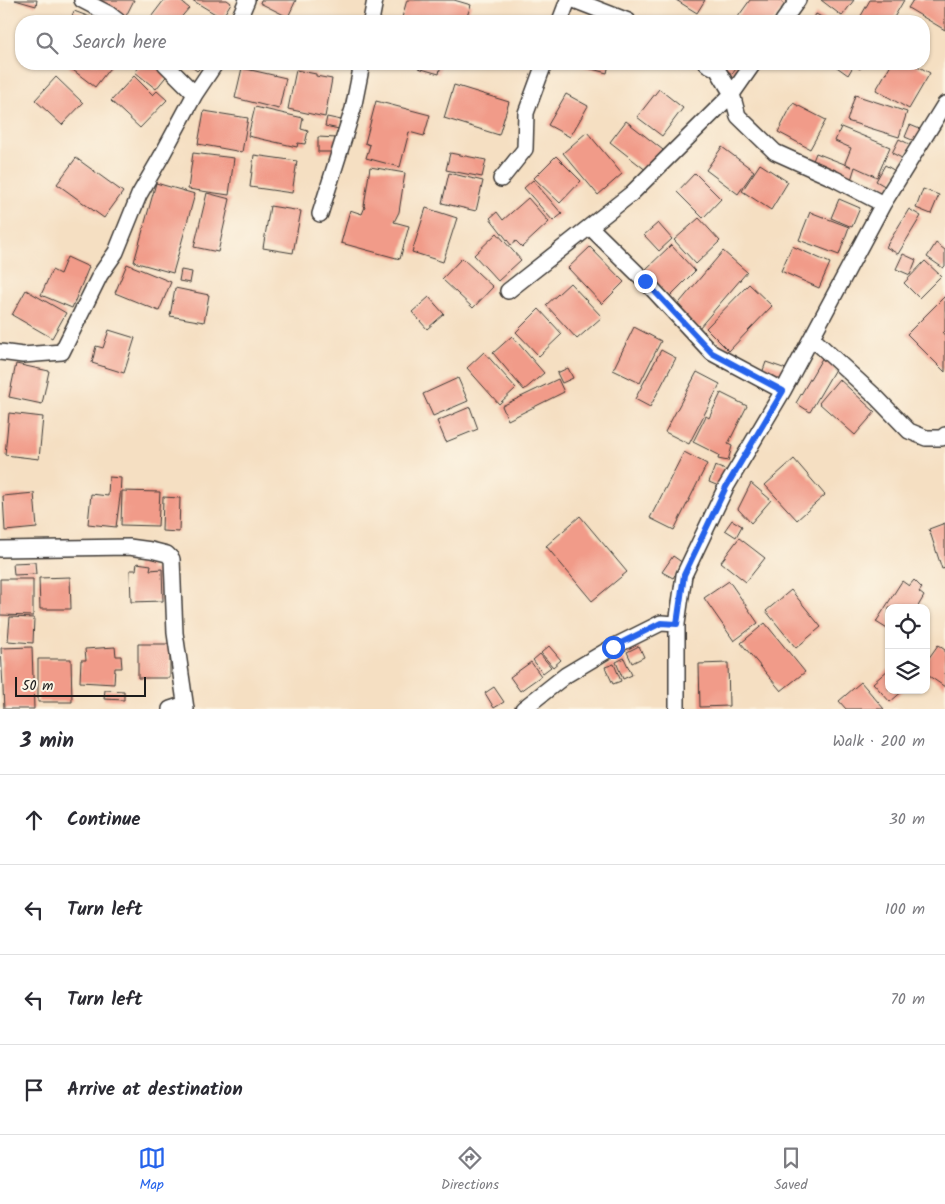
<!DOCTYPE html>
<meta charset="utf-8">
<style>
body{margin:0;font-family:Kalam,sans-serif;background:#f7f7f7;color:#2b2b33}
.controls{position:absolute;right:15px;bottom:15px;display:grid;overflow:hidden;border-radius:10px;box-shadow:0 1px 4px #0004}
.controls button{width:45px;height:45px;display:grid;place-items:center;padding:0;border:0;border-bottom:1px solid #e1e1e2;background:#fff;color:#2b2b33;font:25px sans-serif}
.scale{position:absolute;left:15px;bottom:12px;width:131px;box-sizing:border-box;padding-left:5px;border:2px solid #1c1c1c;border-top:0;font-size:14px;line-height:18px;white-space:nowrap;color:#1c1c1c;-webkit-text-stroke:4px #fcf5e5;paint-order:stroke}
.stop{position:absolute;width:15px;height:15px;margin:-11px;border:4px solid #2563eb;border-radius:50%;background:#fff}
.stop.end{background:#2563eb;border-color:#fff;box-shadow:0 1px 5px #0008}
.list{margin:0;padding:0;list-style:none}
h2{display:flex;justify-content:space-between;align-items:center;height:65px;margin:0;padding:0 20px;font-size:21px}
h2 small{font-size:16px;font-weight:400;color:#7c7c81}
.list li{display:grid;grid-template-columns:32px 1fr auto;gap:15px;align-items:center;box-sizing:border-box;height:90px;padding:0 20px;border-top:1px solid #e1e1e2}
.list b{display:block;font-size:19px;white-space:nowrap}
.list em{font-size:16px;font-style:normal;color:#7c7c81}
.icon{flex:none;width:28px;height:28px;fill:none;stroke:currentColor;stroke-width:2;stroke-linecap:round;stroke-linejoin:round}
.map{position:relative;flex:none;width:945px;height:709px;overflow:hidden}
.search{position:absolute;background:#fff;box-shadow:0 1px 4px #0004;left:15px;right:15px;top:15px;height:55px;display:flex;align-items:center;gap:12px;box-sizing:border-box;padding:0 18px;border-radius:20px;color:#7c7c81;font-size:19px}
.sheet{height:425px;background:#fff}
nav{display:flex;justify-content:space-around;align-items:center;box-sizing:border-box;height:70px;border-top:1px solid #e1e1e2;background:#fff;font-size:14px;color:#7c7c81}
nav a{display:grid;justify-items:center;gap:2px}
nav .on{color:#2563eb}
.map>svg:first-child{display:block}
.building{fill:#f19b89}
.lines{fill:none;stroke-linecap:round;stroke-linejoin:round}
.minor-casing{stroke:#3d3935;stroke-width:18}
.minor{stroke:#fff;stroke-width:15}
.route{stroke:#2563eb;stroke-width:6}
</style>
<div class="map">
<svg width="945" height="709" viewBox="0 0 945 709">
<rect width="100%" height="100%" fill="#fcf5e5"/>
<filter id="ink" filterUnits="userSpaceOnUse"><feTurbulence type="fractalNoise" baseFrequency=".02" numOctaves="2"/><feDisplacementMap in="SourceGraphic" scale="10" xChannelSelector="R" yChannelSelector="G"/><feConvolveMatrix kernelMatrix="1 2 1 2 8 2 1 2 1" color-interpolation-filters="sRGB"/></filter>
<filter id="wash" filterUnits="userSpaceOnUse"><feTurbulence type="fractalNoise" baseFrequency=".0096" numOctaves="4" result="noise"/><feDisplacementMap in="SourceGraphic" scale="20" xChannelSelector="R" yChannelSelector="G"/><feGaussianBlur stdDeviation="1.12" result="paint"/><feColorMatrix in="noise" values="0 0 0 0 0 0 0 0 0 0 0 0 0 0 0 0 0 1.4 0 .05"/><feComposite in="paint" operator="in"/></filter>
<g filter="url(#wash)">
<rect width="100%" height="100%" fill="#f5dfc2"/>
<g id="blocks">
<path class="building" d="M15,0H37L36,6Z
M89,0H134L125,18Z
M164,0H179L189,8L178,21H148Z
M192,0H227L231,3L222,18Z
M261,0H296L288,17L260,3Z
M407,0H454L471,5L466,19L471,21H401Z
M676,0H705L697,13Z
M750,0H779L785,5L773,21H735Z
M821,0H854L842,16Z
M870,0H904L892,21H858Z
M913,0H945V30L908,8Z
M74,11L90,17L88,21H70Z
M816,14L829,21H812Z
M71,64H113L95,87L69,67Z
M142,64H158L169,73L156,89L135,72Z
M188,64H204L197,71Z
M419,64H441L439,74L418,68Z
M585,64H609L607,73L584,67Z
M719,64H740L732,74Z
M835,64H863L860,69L854,65L848,75L834,65Z
M891,64H914L930,73L909,109L876,90Z
M242,68L286,78L279,109L235,98Z
M296,70L316,74V76L332,79L325,117L288,109Z
M134,76L153,95L157,91L167,100L140,128L111,101Z
M56,77L83,103L62,125L35,100Z
M454,85L509,102L499,135L444,118Z
M659,89L683,108L662,136L637,117Z
M566,94L588,106L570,137L548,125Z
M855,95L907,112L899,137L847,121Z
M376,101L430,115L424,136L409,132L400,167L366,158L370,145L365,143Z
M793,103L826,120L810,149L778,132Z
M255,107L303,118L301,129L308,131L305,144L298,143L297,147L248,136Z
M204,111L248,118L242,152L198,144Z
M327,117L341,120L339,129L325,126Z
M626,121L663,150L647,171L610,142Z
M910,125L922,130L917,142L905,137Z
M841,127L890,147L877,177L855,167L851,180L811,166L816,153L852,167L845,163L851,148L835,141Z
M587,132L622,174L598,195L563,153Z
M318,137L337,138L336,152H318Z
M899,139L911,145L904,159L892,153Z
M722,147L754,171L738,194L706,170Z
M193,153L234,158L229,195L188,189Z
M450,153L486,160L482,177L446,170Z
M254,155L297,161L292,193L250,187Z
M556,156L581,181L560,203L534,178Z
M76,158L123,192L104,218L57,184Z
M760,164L788,182L771,210L742,191Z
M885,165L897,172L888,188L876,181Z
M370,167L405,173L399,212L394,222L409,226L400,259L341,243L350,210L362,214L365,207L364,206Z
M449,173L483,181L476,211L442,203Z
M695,173L721,199L703,218L677,192Z
M533,180L562,214L553,221L524,188Z
M156,183L195,194L173,273L134,262Z
M923,189L939,195L931,214L916,208Z
M207,193L230,199L218,252L194,247Z
M528,198L549,222L522,247L516,241L511,245L490,218L497,212L503,220Z
M839,199L860,208L852,227L831,218Z
M270,206L301,211L293,253L263,248Z
M426,208L457,218L443,262L412,252Z
M909,209L921,216L898,254L886,247Z
M810,212L849,227L839,255L799,240Z
M699,218L720,241L696,264L674,240Z
M658,223L672,239L659,251L644,235Z
M497,233L521,260L498,281L474,255Z
M936,243L945,250V266L943,268L927,257Z
M671,245L695,271L669,297L644,271Z
M792,246L830,263L819,288L781,271Z
M590,247L624,282L602,304L568,268Z
M723,251L747,272L699,328L675,308Z
M903,254L916,260L910,275L896,269Z
M67,257L89,267L72,308L41,295L52,270L60,274Z
M462,258L493,287L473,308L442,279Z
M925,261L941,276L919,298L904,283Z
M127,264L171,282L159,311L115,293Z
M181,270L192,272L190,283L179,281Z
M570,283L602,317L577,339L546,305Z
M749,284L772,306L729,351L706,328Z
M175,288L209,295L204,322L170,316Z
M26,290L66,313L52,338L12,315Z
M945,296V331L943,333L945,336V372L907,334Z
M429,297L444,314L427,329L412,312Z
M539,309L562,334L539,356L516,332Z
M634,327L661,341L640,383L613,370Z
M109,330L135,338L124,373L92,363L96,346L103,348Z
M512,336L544,373L524,390L493,353Z
M661,350L676,358L650,407L635,399Z
M484,352L516,388L499,404L467,368Z
M824,355L838,364L810,412L796,403Z
M766,362L786,369L780,383L761,376Z
M16,364L49,371L42,404L9,397Z
M568,368L573,378L562,383L557,373Z
M697,372L720,384L689,444L665,432Z
M458,378L468,401L433,416L423,394Z
M558,379L564,392L508,420L502,406Z
M839,379L875,412L855,435L819,403Z
M721,393L747,406L728,444L732,446L728,461L718,459L719,455L693,442L706,416L709,418Z
M470,407L478,429L446,442L437,421Z
M9,413L43,417L39,459L5,455Z
M684,452L707,464L674,530L650,518Z
M794,459L825,495L797,520L765,485Z
M715,466L728,471L721,487L709,482Z
M109,477L121,478L120,497L116,527L88,524L91,494L108,496Z
M751,483L771,500L751,523L738,509Z
M122,491L160,492L158,526L121,525Z
M34,493L37,528L5,531L3,496Z
M163,497L180,498L179,532L162,531Z
M580,516L627,572L592,601L546,546Z
M732,520L742,526L736,537L725,530Z
M945,523V568L942,569L929,529Z
M739,538L765,558L746,582L721,562Z
M673,556L683,563L673,578L662,572Z
M35,562L36,574L14,575L13,563Z
M137,563L151,565L150,570L162,569L163,601L131,602L130,570H136Z
M70,577L71,609H40L39,578Z
M0,579H33V616L0,615Z
M914,580L922,588L919,592L924,596L917,608H889V630L876,622L902,581L909,586Z
M729,581L758,623L734,641L704,598Z
M791,590L821,627L796,648L766,611Z
M10,617L34,618L33,643L8,641Z
M765,623L805,672L781,691L741,643Z
M138,644H170V678H138Z
M938,645L945,650V687L926,674V662Z
M549,646L561,660L553,667L541,653Z
M639,646L644,657L632,663L627,652Z
M32,647L34,709H4L1,648Z
M115,647L116,656H121L122,668H115L114,684L80,682L81,660H86L85,649Z
M540,654L551,667L543,673L533,660Z
M624,658L632,675L623,679L616,662Z
M38,659H71L72,702H38Z
M531,662L541,676L520,691L510,677Z
M728,663L729,706L700,707L699,664Z
M614,664L621,681L613,684L605,667Z
M889,669V690H904L890,702L873,683Z
M861,682L884,709H846L839,701Z
M494,687L504,702L494,708L485,693Z
M105,690L124,691V700L104,699Z"/>
</g>
</g>
<g filter="url(#ink)">
<use href="#blocks" fill-opacity="0" stroke="#3d3935" stroke-width="1"/>
<g class="lines">
<defs>
<path id="minor" d="M82,0L109,14L118,21
M574,0L628,21
M238,21L247,0
M371,21L375,0
M560,21L568,0
M783,21L798,0
M165,64L195,94
M707,64L717,69L732,94L738,116L775,152L835,179L883,204
M501,179L525,149L526,113L544,64
M320,214L353,109L362,64
M590,227L645,281L712,353L783,391
M508,291L631,194L732,94L753,64
M812,338L877,398L909,431L926,438H942L945,435
M0,352L23,355L62,352L100,275L116,252L139,195L161,157L195,94L215,64
M0,549L129,547L151,550L167,554L172,559L175,633L186,709
M170,709L185,704
M523,709L566,675L613,647L661,623L677,624
M677,709V624L684,575L726,487L783,391L883,204L945,104"/>
</defs>
<use href="#minor" class="minor-casing"/>
<use href="#minor" class="minor"/>
</g>
</g>
<g class="lines" filter="url(#ink)">
<path class="route" d="M613,647L661,623L677,624L684,575L726,487L783,391L712,353L645,281"/>
</g>
</svg>
<div class="controls">
<button><svg class="icon" aria-label="locate" viewBox="0 0 24 24"><circle cx="12" cy="12" r="6"/><path d="M12 2v4M12 18v4M2 12h4M18 12h4"/></svg></button>
<button><svg class="icon" aria-label="layers" viewBox="0 0 24 24"><path d="M12 4l9 5-9 5-9-5zM3 14l9 5 9-5"/></svg></button>
</div>
<div class="scale">50 m</div>
<div class="stop" style="left:613px;top:647px"></div>
<div class="stop end" style="left:645px;top:281px"></div>
<div class="search"><svg class="icon" aria-label="search" viewBox="0 0 24 24"><circle cx="10" cy="10" r="6"/><path d="M15 15l6 6"/></svg>Search here</div>
</div>
<section class="sheet">
<h2>3 min<small>Walk · 200 m</small></h2>
<ul class="list">
<li><svg class="icon" aria-label="ahead" viewBox="0 0 24 24"><path d="M12 20V5M6 11l6-6 6 6"/></svg><div><b>Continue</b></div><em>30 m</em></li>
<li><svg class="icon" aria-label="left" viewBox="0 0 24 24"><path d="M17 20v-9H6M10 6l-5 5 5 5"/></svg><div><b>Turn left</b></div><em>100 m</em></li>
<li><svg class="icon" aria-label="left" viewBox="0 0 24 24"><path d="M17 20v-9H6M10 6l-5 5 5 5"/></svg><div><b>Turn left</b></div><em>70 m</em></li>
<li><svg class="icon" aria-label="arrive" viewBox="0 0 24 24"><path d="M6 21V4h12l-3 4 3 4H6"/></svg><div><b>Arrive at destination</b></div></li>
</ul>
</section>
<nav>
<a class="on"><svg class="icon" aria-label="map" viewBox="0 0 24 24"><path d="M3 6l6-2 6 2 6-2v14l-6 2-6-2-6 2zM9 4v14M15 6v14"/></svg>Map</a>
<a><svg class="icon" aria-label="directions" viewBox="0 0 24 24"><path d="M12 3l9 9-9 9-9-9zM9 14v-3h6M13 9l2 2-2 2"/></svg>Directions</a>
<a><svg class="icon" aria-label="saved" viewBox="0 0 24 24"><path d="M7 4h10v16l-5-4-5 4z"/></svg>Saved</a>
</nav>
